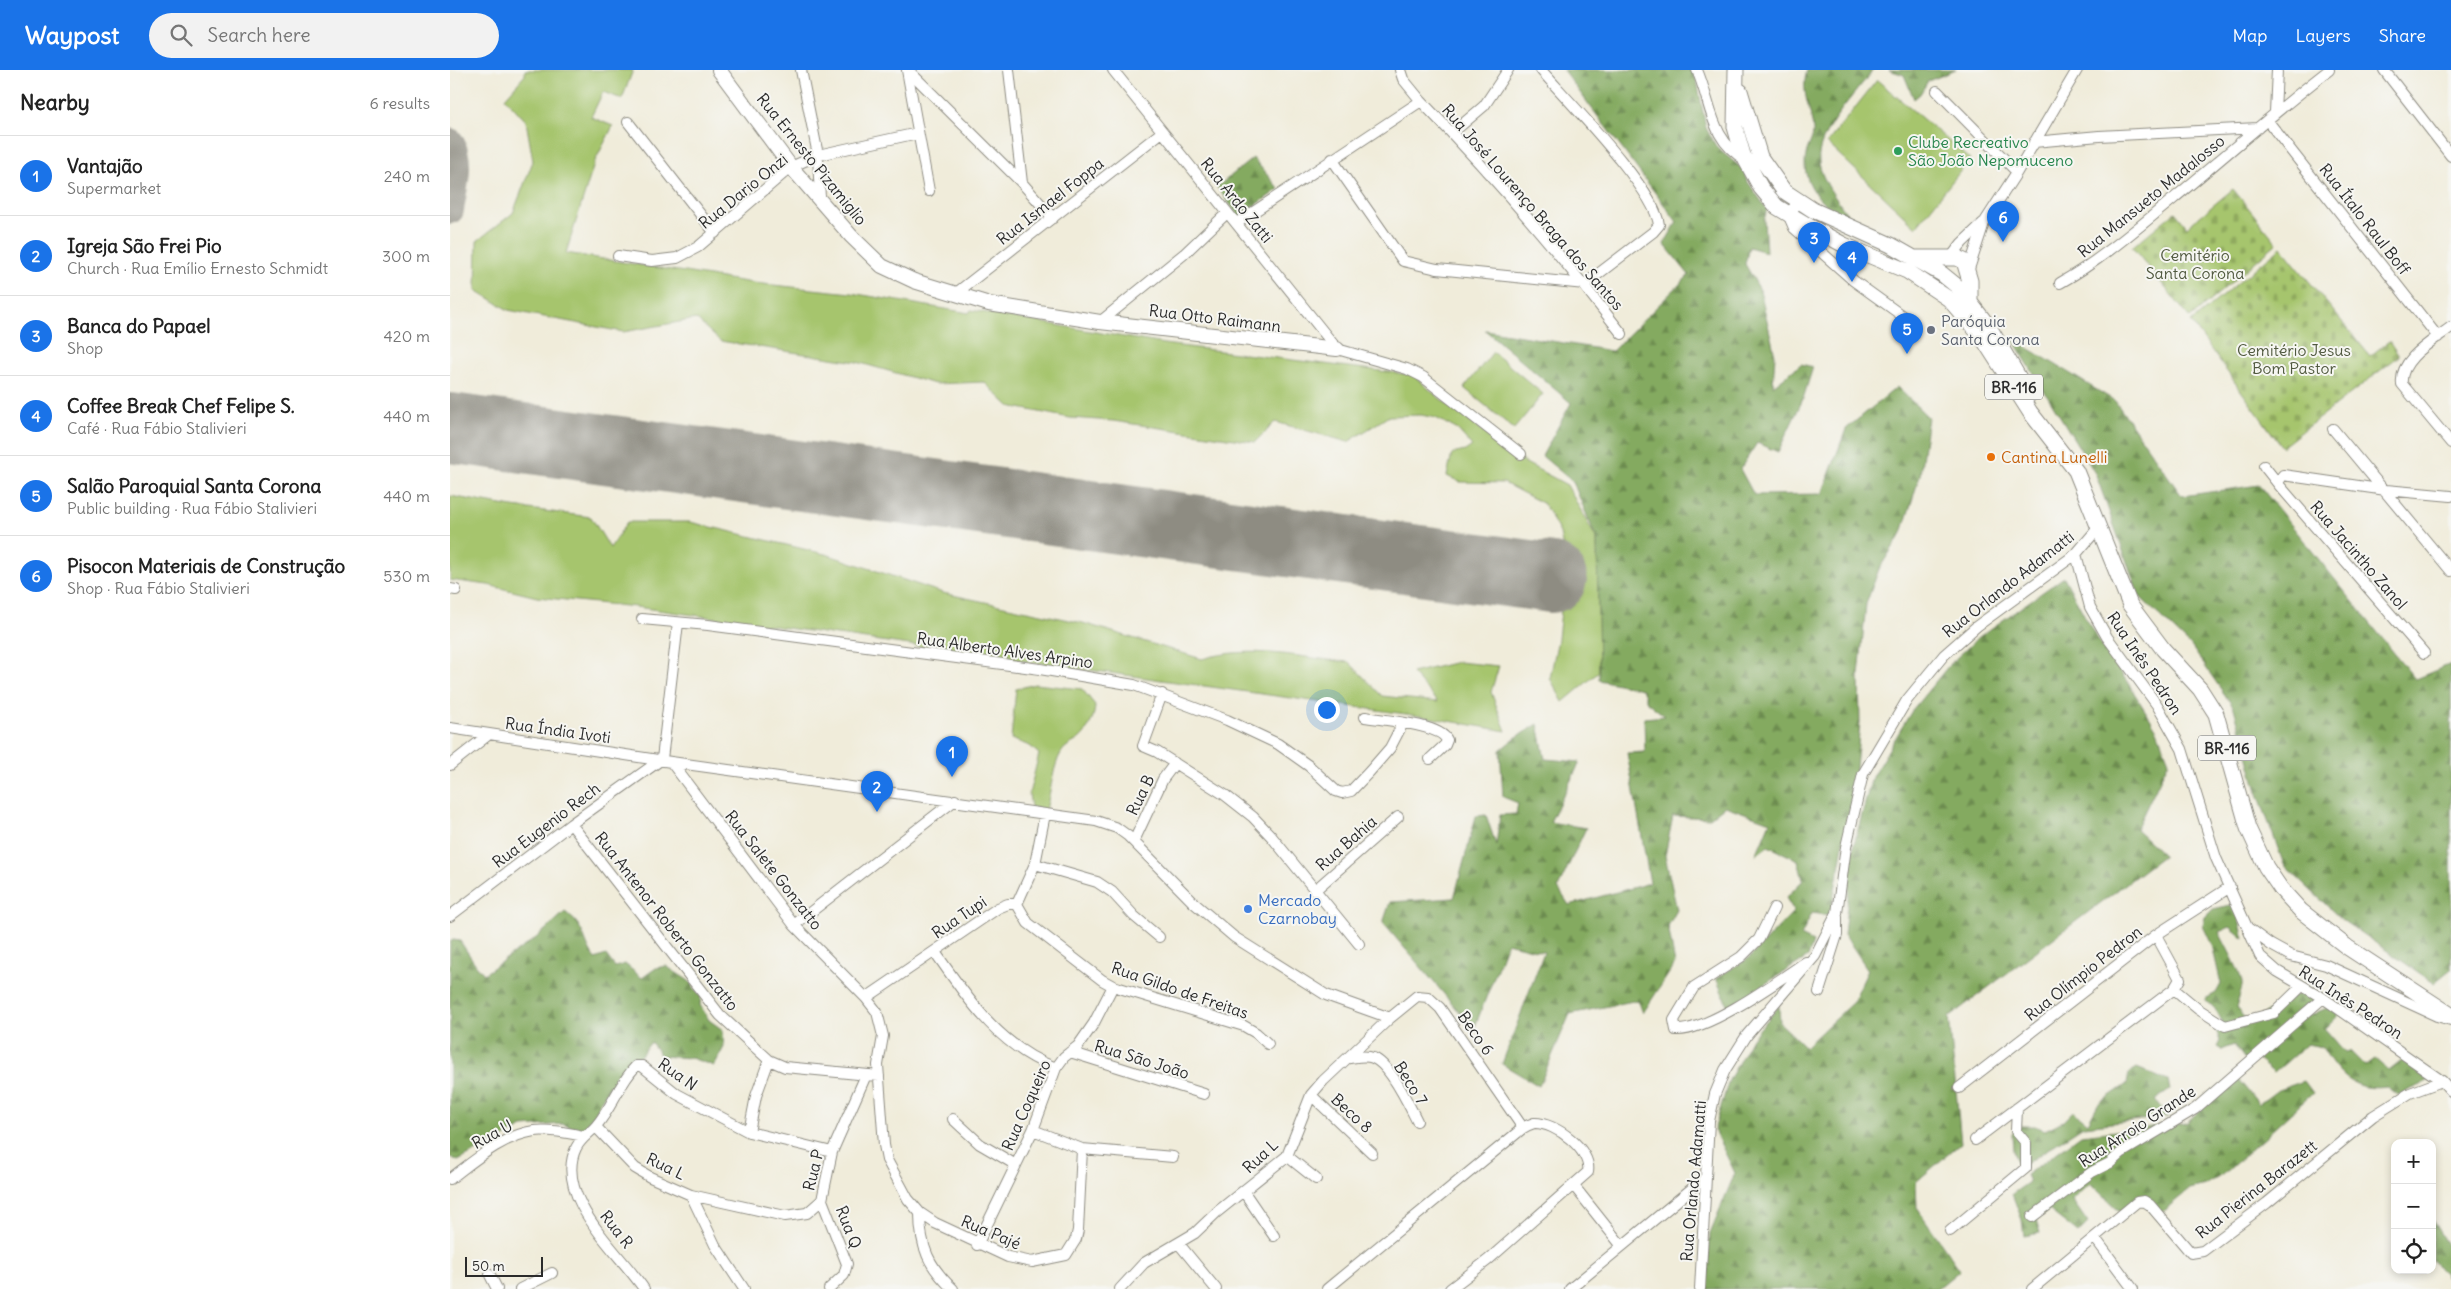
<!DOCTYPE html>
<meta charset="utf-8">
<style>
body{margin:0;font-family:Delius,sans-serif;background:#f2f2f2;color:#222}
.controls{position:absolute;right:15px;bottom:15px;display:grid;overflow:hidden;border-radius:10px;box-shadow:0 2px 8px #0003}
.controls button{width:45px;height:45px;display:grid;place-items:center;padding:0;border:0;border-bottom:1px solid #e0e0e0;background:#fff;color:#222;font:25px sans-serif}
.scale{position:absolute;left:15px;bottom:12px;width:78px;box-sizing:border-box;padding-left:5px;border:2px solid #2b2b2b;border-top:0;font-size:14px;line-height:18px;white-space:nowrap;color:#2b2b2b;-webkit-text-stroke:4px #f6f6f2;paint-order:stroke}
.you{position:absolute;left:876px;top:639px;width:18px;height:18px;margin:-12px;border:4px solid #fff;border-radius:50%;background:#1a73e8;box-shadow:0 0 0 8px #1a73e833}
.badge{display:grid;place-items:center;width:32px;height:32px;border-radius:50%;background:#1a73e8;color:#fff;font-size:16px;font-weight:700}
.pin{position:absolute;translate:-50% -41px;filter:drop-shadow(0 1px 2px #0008)}
.pin::after{content:'';position:absolute;top:26px;width:18px;height:15px;background:inherit;clip-path:polygon(0 0,100% 0,50% 100%)}
.list{margin:0;padding:0;list-style:none}
h2{display:flex;justify-content:space-between;align-items:center;height:65px;margin:0;padding:0 20px;font-size:21px}
h2 small{font-size:16px;font-weight:400;color:#767676}
.list li{display:grid;grid-template-columns:32px 1fr auto;gap:15px;align-items:center;box-sizing:border-box;height:80px;padding:0 20px;border-top:1px solid #e0e0e0}
.list b{display:block;font-size:19px;white-space:nowrap}
.list p{margin:0;font-size:16px;white-space:nowrap;color:#767676}
.list em{font-size:16px;font-style:normal;color:#767676}
.icon{flex:none;width:28px;height:28px;fill:none;stroke:currentColor;stroke-width:2;stroke-linecap:round;stroke-linejoin:round}
.map{position:relative;flex:none;width:2001px;height:1219px;overflow:hidden}
header{display:flex;align-items:center;gap:30px;box-sizing:border-box;height:70px;padding:0 25px;background:#1a73e8;color:#fff}
header strong{font-size:24px}
nav{display:flex;gap:28px;margin-inline-start:auto;font-size:18px}
.search{width:350px;height:45px;background:#f2f2f2;display:flex;align-items:center;gap:12px;box-sizing:border-box;padding:0 18px;border-radius:28px;color:#767676;font-size:19px}
main{display:flex}
aside{flex:1;background:#fff}
.map>svg:first-child{display:block}
.green{fill:#a6c56d;stroke:#68784c}
.forest{fill:url(#forest-firs);stroke:#586a46}
.cemetery{fill:url(#cemetery-stones);stroke:#68784c}
.lines{fill:none;stroke-linecap:round;stroke-linejoin:round}
.taxiway{stroke:#8e8c82;stroke-width:28}
.runway{stroke:#8e8c82;stroke-width:70}
.street-casing{stroke:#8e8c82;stroke-width:12}
.secondary-casing{stroke:#8e8c82;stroke-width:16}
.primary-casing{stroke:#8e8c82;stroke-width:17}
.street{stroke:#fff;stroke-width:10}
.secondary{stroke:#fff;stroke-width:14}
.primary{stroke:#fff;stroke-width:15}
.leisure-dot{fill:#2e9e5b;stroke:#f6f6f2;stroke-width:2}
.worship-dot{fill:#6b7280;stroke:#f6f6f2;stroke-width:2}
.food-dot{fill:#e8710a;stroke:#f6f6f2;stroke-width:2}
.shop-dot{fill:#3f7fe0;stroke:#f6f6f2;stroke-width:2}
.labels{text-anchor:middle;dominant-baseline:central;stroke-width:4;stroke-linejoin:round;paint-order:stroke}
.shield{fill:#f6f6f2;stroke:#686867;stroke-width:1}
.shield-label{font-size:15px;font-weight:bold;fill:#2b2b2b}
.leisure-label{font-size:16px;fill:#27864d;stroke:#f6f6f2;text-anchor:start}
.street-label{font-size:16px;fill:#2b2b2b;stroke:#f6f6f2}
.park-label{font-size:16px;fill:#50593f;stroke:#f6f6f2}
.worship-label{font-size:16px;fill:#5b616d;stroke:#f6f6f2;text-anchor:start}
.food-label{font-size:16px;fill:#c56008;stroke:#f6f6f2;text-anchor:start}
.shop-label{font-size:16px;fill:#366cbe;stroke:#f6f6f2;text-anchor:start}
</style>
<header>
<strong>Waypost</strong>
<div class="search"><svg class="icon" aria-label="search" viewBox="0 0 24 24"><circle cx="10" cy="10" r="6"/><path d="M15 15l6 6"/></svg>Search here</div>
<nav><a>Map</a><a>Layers</a><a>Share</a></nav>
</header>
<main>
<aside>
<h2>Nearby<small>6 results</small></h2>
<ul class="list">
<li><span class="badge">1</span><div><b>Vantajão</b><p>Supermarket</p></div><em>240 m</em></li>
<li><span class="badge">2</span><div><b>Igreja São Frei Pio</b><p>Church · Rua Emílio Ernesto Schmidt</p></div><em>300 m</em></li>
<li><span class="badge">3</span><div><b>Banca do Papael</b><p>Shop</p></div><em>420 m</em></li>
<li><span class="badge">4</span><div><b>Coffee Break Chef Felipe S.</b><p>Café · Rua Fábio Stalivieri</p></div><em>440 m</em></li>
<li><span class="badge">5</span><div><b>Salão Paroquial Santa Corona</b><p>Public building · Rua Fábio Stalivieri</p></div><em>440 m</em></li>
<li><span class="badge">6</span><div><b>Pisocon Materiais de Construção</b><p>Shop · Rua Fábio Stalivieri</p></div><em>530 m</em></li>
</ul>
</aside>
<div class="map">
<svg width="2001" height="1219" viewBox="0 0 2001 1219">
<defs>
<pattern id="forest-firs" width="22" height="20" patternUnits="userSpaceOnUse" patternTransform="scale(1.25)"><rect width="22" height="20" fill="#84aa60"/><path d="M5 1l3.5 6h-7zM16 11l3.5 6h-7z" fill="#6c8b4f"/></pattern>
<pattern id="cemetery-stones" width="16" height="16" patternUnits="userSpaceOnUse" patternTransform="scale(1.25)"><rect width="16" height="16" fill="#a6c56d"/><path d="M2 7V4a2 2 0 0 1 4 0v3zM10 15v-3a2 2 0 0 1 4 0v3z" fill="#8fa95f"/></pattern>
</defs>
<rect width="100%" height="100%" fill="#f6f6f2"/>
<filter id="ink" filterUnits="userSpaceOnUse"><feTurbulence type="fractalNoise" baseFrequency=".02" numOctaves="2"/><feDisplacementMap in="SourceGraphic" scale="10" xChannelSelector="R" yChannelSelector="G"/><feConvolveMatrix kernelMatrix="1 2 1 2 8 2 1 2 1" color-interpolation-filters="sRGB"/></filter>
<filter id="wash" filterUnits="userSpaceOnUse"><feTurbulence type="fractalNoise" baseFrequency=".0096" numOctaves="4" result="noise"/><feDisplacementMap in="SourceGraphic" scale="20" xChannelSelector="R" yChannelSelector="G"/><feGaussianBlur stdDeviation="1.12" result="paint"/><feColorMatrix in="noise" values="0 0 0 0 0 0 0 0 0 0 0 0 0 0 0 0 0 1.4 0 .05"/><feComposite in="paint" operator="in"/></filter>
<g filter="url(#wash)">
<rect width="100%" height="100%" fill="#f0ecda"/>
<path class="green" d="M75,0H183L172,29L153,22L141,47L163,56L145,91L116,183L303,213L401,223L519,243L521,240L714,274L963,305L988,327L1074,392L1117,415L1147,470L1149,602L1113,632L1100,608L1108,569L1116,494L1110,463L1094,434L1054,413L1010,412L997,406L1002,384L1015,381L1022,376L1008,360L986,348L971,345L939,346L898,372L825,352L805,372L663,351L620,348L559,336L534,312L485,314L407,292L270,271L246,249L173,262L58,240L26,220L27,171L63,143L83,91L76,51L55,28L75,5Z
M1427,10L1520,89L1466,157L1377,73Z
M1043,282L1093,324L1064,359L1014,318Z
M0,426L63,437L141,447L160,478L177,452H240L379,485L493,523L633,553L752,589C801,574 849,588 899,592L932,626L988,632L962,603L1008,592L1049,596L1041,622L1056,661L970,646L186,537L87,527L38,515L0,510Z
M585,614L632,619L645,635C645,646 638,662 629,669C622,674 616,675 611,683C603,696 600,725 596,740L581,737L579,724L589,684L580,676L561,669L566,619Z"/>
<path class="forest" d="M1113,0H1242L1247,11L1256,58L1267,78L1293,99L1298,112L1317,139L1314,150L1316,182L1299,177L1295,194L1310,220L1325,285L1323,316L1351,294L1363,297L1353,329L1328,382L1307,373L1290,399L1304,425L1372,424L1396,359L1447,317L1478,347L1470,405L1452,463L1429,499L1416,534L1409,605L1410,652L1405,711L1380,846L1362,843L1351,866L1363,872L1358,887L1278,937L1266,908L1299,888L1344,841L1336,828L1353,810L1348,790L1318,776L1306,785L1320,752L1275,736L1260,748L1223,746L1215,786L1227,840L1218,856L1225,894L1193,943L1188,930L1120,944L1089,1016L1052,994L1094,882L1057,873L1024,959L933,853L940,832L1004,828L1026,746L1036,745L1046,775L1050,745L1066,744L1068,733L1053,727L1050,680L1065,668L1088,654L1095,689L1130,692L1100,752L1136,758L1108,818L1119,835L1200,813L1177,683L1195,682L1194,648L1215,646L1197,632L1192,619L1149,610L1147,470L1123,412L1092,386L1121,333L1035,260L1162,281L1239,205L1214,174L1227,152Z
M1357,0H1423C1407,22 1365,64 1369,92C1371,111 1392,137 1403,152C1379,143 1349,115 1356,85C1357,77 1364,68 1363,60C1361,37 1350,23 1357,0Z
M1439,0H1506L1478,11L1470,24L1464,29L1454,5Z
M803,88L829,119L789,147L767,117Z
M1562,268L1665,331L1732,426L1809,415L1965,609L2001,594V899L1984,913L1892,850L1834,795L1807,721L1784,638L1741,576L1689,526L1646,405Z
M1614,507L1648,571L1676,610L1706,658L1719,691L1686,759L1714,785L1499,947L1511,1073L1466,1112L1467,1138L1510,1200L1487,1219H1257L1260,1163L1285,1103L1264,1060L1279,1010L1302,968L1329,936L1330,953L1355,977L1403,932L1418,900L1394,864L1403,778L1422,707L1463,639L1500,594L1529,567Z
M1785,834L1794,869L1780,857L1769,862C1774,873 1794,907 1792,916C1791,923 1788,930 1786,938L1799,953L1854,920L1867,927L1797,992L1784,975L1772,980L1767,977L1770,971L1765,957L1773,953L1766,940L1755,929L1766,923L1771,914L1762,875L1753,856L1755,847L1763,839Z
M115,842C137,858 131,869 145,889L156,885L165,897L175,894L192,908L206,898L216,896L239,911L251,926L250,935L259,950L273,960L274,977L264,996L241,988L211,986L201,972L174,1007L159,1018L150,1032L143,1051L136,1057L126,1059L113,1054L73,1057L8,1091L0,1087V872L3,870L10,871L26,895L34,904L86,868Z
M1879,937L1889,945L1875,959L1895,982L1900,981L1915,996L1925,989L1939,1001L1954,989L1980,1008L1971,1015L1947,1025L1937,1017C1903,1022 1888,1004 1872,977L1857,974L1824,1003L1807,989L1850,950Z
M1687,998L1718,1011L1720,1020L1705,1030L1718,1047L1633,1056L1569,1098L1563,1081L1562,1064L1570,1056H1585L1595,1060L1613,1051L1623,1041L1638,1053L1648,1034L1677,1014L1679,1003Z
M1786,1007L1809,1034L1828,1020L1854,1011L1863,1023L1774,1104L1755,1115L1740,1119L1712,1142L1696,1126L1687,1127L1670,1142L1640,1113L1622,1130L1638,1153L1628,1163L1599,1140L1586,1150L1590,1163L1574,1166L1572,1150L1562,1124L1579,1112L1576,1105L1631,1065L1736,1053Z
M1982,1150L2001,1181V1214L1982,1190Z"/>
<path class="cemetery" d="M1783,119L1827,173L1740,248L1682,177L1725,142L1737,157Z
M1831,177L1920,286L1939,271L1949,286L1832,377L1741,252Z"/>
<g class="lines">
<path class="taxiway" d="M0,72C12,92 3,118 0,140
M0,355L9,359"/>
<path class="runway" d="M0,358L1102,508"/>
</g>
</g>
<g filter="url(#ink)">
<g class="lines">
<defs>
<path id="street" d="M351,0L368,85L370,129
M457,0L479,121
M458,0L572,113L603,148
M559,0L572,113
M663,0L887,279L957,299L973,307L1071,384
M1091,0C1118,31 1205,119 1209,155L1203,162L1135,214
M1247,0C1262,35 1260,70 1296,90
M1934,0L2001,86
M1487,21L1567,102
M971,31C1042,104 1110,183 1172,264
M1825,42L1827,0
M1817,50L1988,267
M178,52L265,163
M1002,63L1034,36L1058,0
M1584,72L1649,66L1808,58
M882,89L953,191L987,199L1135,214
M1349,132L1338,144L1344,158L1404,211L1454,247
M787,153L971,31L953,9L950,0
M168,186L202,191L227,188L248,177L341,97L368,85L468,63
M1499,190L1512,173L1533,153
M1518,202L1534,153L1567,102L1627,0
M1610,213C1651,190 1686,159 1723,129C1775,86 1826,41 1879,0
M505,224L712,62
M650,252L734,184L777,143
M2001,257C1983,271 1949,289 1952,314L2001,373
M1883,359L2001,501
M1814,396L1829,415
M1626,484L1640,537L1657,567L1707,635L1732,679L1766,788L1810,886L1827,901L1873,928L1992,1011L2001,1021
M0,519L6,520
M192,549L258,555L590,599L684,615L777,650L828,674L859,696L886,721L892,723L901,721L920,701L940,678L953,653
M1974,583L1829,415V411L1833,405L1936,420L2001,426
M712,624L693,676L707,682L775,725L803,747L821,766L909,874
M915,647C932,650 990,654 997,670L995,675L980,689
M0,658L221,692L646,751L667,758L678,766L744,833L784,867L876,925L940,948
M212,689L228,553
M221,692L344,855L416,928L427,942L433,966L428,995L434,1075L437,1090L458,1129L470,1143L485,1153L558,1187L582,1192L616,1185L626,1169L628,1160L632,1079
M0,695L38,665
M121,754L270,945L319,990L335,997L429,1006
M684,771L713,709L725,693
M585,794L647,812L662,822L684,846L709,867
M864,821L948,747
M567,834L578,853L652,910L663,916L794,956L806,963L818,974
M567,834L585,794L595,744
M1324,838L1309,869L1291,887L1244,917L1224,950L1226,960C1257,962 1328,911 1356,892
M0,846L121,754L212,689
M344,855L505,730
M1798,858L1821,875L1841,886L1876,895L1987,946L2001,950
M485,882C518,929 549,977 606,998
M1724,919L1748,939L1775,956L1824,943L1852,916
M1369,922L1387,865V847
M416,928L548,838L558,834H567
M620,982L754,1024
M900,988C907,987 916,985 923,988C940,994 959,1035 967,1051
M1509,1018L1706,865L1780,817
M861,1025L922,1083
M503,1049L530,1074L566,1095
M146,1057L185,1098L200,1107L241,1125L265,1175L294,1219
M583,1060L632,1079L723,1087
M299,1062L306,1026L319,990
M1525,1070L1724,919L1730,909L1706,865
M837,1086L866,1109
M0,1109C25,1090 52,1066 84,1061C100,1059 118,1063 134,1066
M1124,1116L1171,1175
M794,1122L824,1166
M241,1125L335,1146L357,1143L372,1130L382,1082L416,1005
M372,1130L397,1194L394,1205L379,1219
M470,1143C470,1177 479,1197 503,1219
M1582,1147L1642,1102L1660,1093L1671,1083L1745,1039L1873,928
M1500,1161L1576,1098V1073L1566,1061L1567,1038
M1645,1168L1683,1219
M729,1174L766,1219
M527,1175L583,1060L606,998L614,987L628,976L644,953L663,916
M40,1205L47,1219
M70,1219L102,1203
M194,1219C170,1183 103,1127 126,1078C131,1068 139,1064 146,1056C162,1038 169,1013 186,996H192L227,1024L299,1062L382,1082
M670,1219L694,1193L745,1163L767,1142L837,1086L861,1025L873,1011L940,948L967,926L978,927L990,938L1073,1058
M877,1219L1073,1058C1076,1056 1081,1054 1084,1053C1105,1052 1142,1080 1138,1102L1038,1190L1000,1219
M1120,1219L1256,1107
M1250,1219L1259,1051L1265,1024L1275,1000L1297,965L1365,886L1387,843L1396,777L1413,704L1457,630L1494,585L1527,556L1626,484L1649,457
M1582,1219L1687,1132L1694,1131L1700,1135L1741,1183L1753,1181L1817,1133L1923,1046L1960,1023L1992,1011"/>
<path id="secondary" d="M269,0L341,97L401,166L432,196L464,211L539,234L650,252L887,279"/>
<path id="primary" d="M1286,0L1285,57L1293,85L1311,118L1327,137L1357,155L1394,175L1457,201L1499,229L1532,267L1580,342L1626,401L1680,535L1713,579L1750,619L1766,644L1798,758L1816,797L1831,819L1851,841L1897,877L2001,945
M1290,21L1310,87L1334,121L1363,140L1441,175L1492,204L1508,217L1539,257L1579,325
M1465,188H1507L1514,191L1520,211V230"/>
</defs>
<use href="#street" class="street-casing"/>
<use href="#secondary" class="secondary-casing"/>
<use href="#primary" class="primary-casing"/>
<use href="#street" class="street"/>
<use href="#secondary" class="secondary"/>
<use href="#primary" class="primary"/>
</g>
</g>
<circle class="leisure-dot" cx="1448" cy="81" r="5"/>
<circle class="worship-dot" cx="1481" cy="260" r="5"/>
<circle class="food-dot" cx="1541" cy="387" r="5"/>
<circle class="shop-dot" cx="798" cy="839" r="5"/>
<g class="labels">
<g class="shield">
<rect x="1535" y="304.5" width="58" height="25" rx="4"/>
<rect x="1748" y="665.5" width="58" height="25" rx="4"/>
</g>
<g class="shield-label">
<text x="1564" y="317">BR-116</text>
<text x="1777" y="678">BR-116</text>
</g>
<g class="leisure-label">
<text x="1458" y="72">Clube Recreativo<tspan x="1458" dy="18">São João Nepomuceno</tspan></text>
</g>
<g class="street-label">
<text transform="translate(362 89) rotate(51)">Rua Ernesto Pizamiglio</text>
<text transform="translate(293 121) rotate(-39)">Rua Dario Onzi</text>
<text transform="translate(1701 126) rotate(-39)">Rua Mansueto Madalosso</text>
<text transform="translate(787 130) rotate(51)">Rua Ardo Zatti</text>
<text transform="translate(600 131) rotate(-38)">Rua Ismael Foppa</text>
<text transform="translate(1083 137) rotate(49)">Rua José Lourenço Braga dos Santos</text>
<text transform="translate(1915 149) rotate(52)">Rua Ítalo Raul Boff</text>
<text transform="translate(765 248) rotate(7)">Rua Otto Raimann</text>
<text transform="translate(1909 485) rotate(49)">Rua Jacintho Zanol</text>
<text transform="translate(1558 514) rotate(-38)">Rua Orlando Adamatti</text>
<text transform="translate(555 580) rotate(8)">Rua Alberto Alves Arpino</text>
<text transform="translate(1695 593) rotate(56)">Rua Inês Pedron</text>
<text transform="translate(108 660) rotate(8)">Rua Índia Ivoti</text>
<text transform="translate(690 725) rotate(-64)">Rua B</text>
<text transform="translate(96 755) rotate(-37)">Rua Eugenio Rech</text>
<text transform="translate(896 773) rotate(-41)">Rua Bahia</text>
<text transform="translate(324 800) rotate(52)">Rua Salete Gonzatto</text>
<text transform="translate(509 847) rotate(-34)">Rua Tupi</text>
<text transform="translate(217 851) rotate(52)">Rua Antenor Roberto Gonzatto</text>
<text transform="translate(1633 903) rotate(-38)">Rua Olímpio Pedron</text>
<text transform="translate(730 920) rotate(19)">Rua Gildo de Freitas</text>
<text transform="translate(1901 932) rotate(33)">Rua Inês Pedron</text>
<text transform="translate(1026 963) rotate(55)">Beco 6</text>
<text transform="translate(692 989) rotate(17)">Rua São João</text>
<text transform="translate(228 1004) rotate(35)">Rua N</text>
<text transform="translate(961 1013) rotate(58)">Beco 7</text>
<text transform="translate(576 1035) rotate(-66)">Rua Coqueiro</text>
<text transform="translate(902 1043) rotate(43)">Beco 8</text>
<text transform="translate(1687 1056) rotate(-33)">Rua Arroio Grande</text>
<text transform="translate(42 1064) rotate(-28)">Rua U</text>
<text transform="translate(810 1086) rotate(-43)">Rua L</text>
<text transform="translate(216 1096) rotate(26)">Rua L</text>
<text transform="translate(363 1100) rotate(-76)">Rua P</text>
<text transform="translate(1243 1111) rotate(-85)">Rua Orlando Adamatti</text>
<text transform="translate(1806 1119) rotate(-38)">Rua Pierina Barazett</text>
<text transform="translate(399 1157) rotate(69)">Rua Q</text>
<text transform="translate(167 1159) rotate(52)">Rua R</text>
<text transform="translate(541 1162) rotate(23)">Rua Pajé</text>
</g>
<g class="park-label">
<text x="1745" y="185">Cemitério<tspan x="1745" dy="18">Santa Corona</tspan></text>
<text x="1844" y="280">Cemitério Jesus<tspan x="1844" dy="18">Bom Pastor</tspan></text>
</g>
<g class="worship-label">
<text x="1491" y="251">Paróquia<tspan x="1491" dy="18">Santa Corona</tspan></text>
</g>
<g class="food-label">
<text x="1551" y="387">Cantina Lunelli</text>
</g>
<g class="shop-label">
<text x="808" y="830">Mercado<tspan x="808" dy="18">Czarnobay</tspan></text>
</g>
</g>
</svg>
<div class="controls">
<button>+</button>
<button>−</button>
<button><svg class="icon" aria-label="locate" viewBox="0 0 24 24"><circle cx="12" cy="12" r="6"/><path d="M12 2v4M12 18v4M2 12h4M18 12h4"/></svg></button>
</div>
<div class="scale">50 m</div>
<div class="you"></div>
<div class="pin badge" style="left:502px;top:707px">1</div>
<div class="pin badge" style="left:427px;top:742px">2</div>
<div class="pin badge" style="left:1364px;top:193px">3</div>
<div class="pin badge" style="left:1402px;top:212px">4</div>
<div class="pin badge" style="left:1457px;top:284px">5</div>
<div class="pin badge" style="left:1553px;top:172px">6</div>
</div>
</main>
